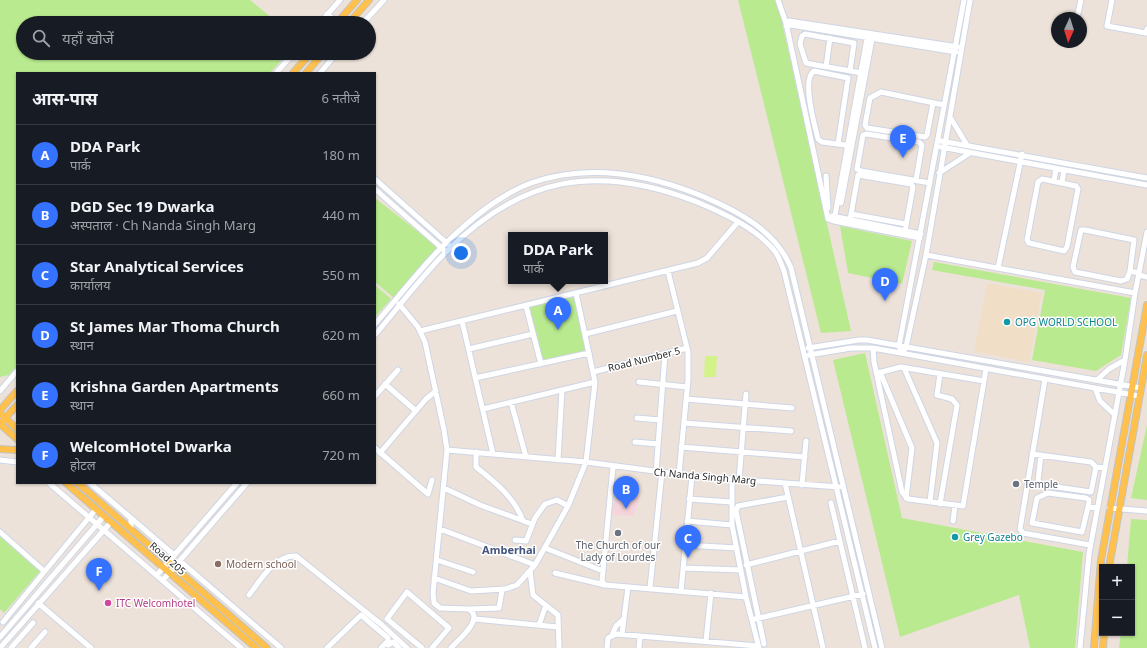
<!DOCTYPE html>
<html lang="hi">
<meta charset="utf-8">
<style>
body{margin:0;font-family:"Noto Sans","Noto Sans Devanagari",sans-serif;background:#20242c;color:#f1f3f6}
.controls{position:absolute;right:12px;bottom:12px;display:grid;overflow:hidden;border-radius:0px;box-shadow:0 1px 3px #0004}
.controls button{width:36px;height:36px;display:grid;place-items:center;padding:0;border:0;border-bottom:1px solid #363941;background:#171b24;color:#f1f3f6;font:20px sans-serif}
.compass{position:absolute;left:1051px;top:12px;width:36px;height:36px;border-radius:50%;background:#171b24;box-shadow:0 1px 3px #0004;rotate:184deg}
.you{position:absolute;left:461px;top:253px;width:14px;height:14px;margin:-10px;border:3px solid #fff;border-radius:50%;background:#1a73e8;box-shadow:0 0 0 6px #1a73e833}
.badge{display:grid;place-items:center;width:26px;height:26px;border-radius:50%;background:#3472ff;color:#fff;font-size:13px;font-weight:700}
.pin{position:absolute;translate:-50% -33px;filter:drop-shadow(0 1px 2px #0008)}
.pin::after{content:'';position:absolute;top:21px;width:14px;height:12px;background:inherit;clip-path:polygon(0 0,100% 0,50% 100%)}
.popup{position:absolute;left:508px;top:232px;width:100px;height:52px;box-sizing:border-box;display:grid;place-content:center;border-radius:0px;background:#171b24;filter:drop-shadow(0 1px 3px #0005);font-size:13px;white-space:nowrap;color:#9ea1a6}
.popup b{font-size:15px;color:#f1f3f6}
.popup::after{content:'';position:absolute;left:50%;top:100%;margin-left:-8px;border:8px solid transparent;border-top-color:#171b24}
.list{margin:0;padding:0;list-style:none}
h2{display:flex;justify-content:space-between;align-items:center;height:52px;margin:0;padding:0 16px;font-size:17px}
h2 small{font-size:13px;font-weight:400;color:#9ea1a6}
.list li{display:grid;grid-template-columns:26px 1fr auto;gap:12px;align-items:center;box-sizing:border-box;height:60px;padding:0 16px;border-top:1px solid #363941}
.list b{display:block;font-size:15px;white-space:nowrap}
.list p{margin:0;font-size:13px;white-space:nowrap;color:#9ea1a6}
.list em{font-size:13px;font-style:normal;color:#9ea1a6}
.icon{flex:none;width:22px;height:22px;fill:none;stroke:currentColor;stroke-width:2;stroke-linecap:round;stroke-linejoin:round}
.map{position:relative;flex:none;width:1147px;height:648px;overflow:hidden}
.search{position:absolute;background:#171b24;box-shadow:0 1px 3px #0004;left:16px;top:16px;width:360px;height:44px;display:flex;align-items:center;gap:10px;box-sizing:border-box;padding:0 14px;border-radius:22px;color:#9ea1a6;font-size:15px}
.panel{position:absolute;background:#171b24;box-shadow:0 1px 3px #0004;left:16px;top:72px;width:360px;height:412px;border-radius:0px}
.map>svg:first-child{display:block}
.education{fill:#f1dec6}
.medical{fill:#f5d5db}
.green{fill:#b9ea8f}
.pitch{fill:#d3f38a}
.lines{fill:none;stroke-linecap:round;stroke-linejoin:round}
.minor-casing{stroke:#ced5e4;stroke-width:7}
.major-casing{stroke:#c3c3c3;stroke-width:8}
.minor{stroke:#fff;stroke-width:5}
.major{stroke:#ffc04c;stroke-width:6}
.culture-dot{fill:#0f9aa8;stroke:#fff;stroke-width:1.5}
.worship-dot{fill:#6b7280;stroke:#fff;stroke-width:1.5}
.education-dot{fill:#8d6e63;stroke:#fff;stroke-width:1.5}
.hotel-dot{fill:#d1479c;stroke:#fff;stroke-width:1.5}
.labels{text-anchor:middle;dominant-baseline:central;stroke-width:3;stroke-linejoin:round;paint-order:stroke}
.culture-label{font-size:10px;fill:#0d838f;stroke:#fff;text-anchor:start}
.street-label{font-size:10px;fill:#292929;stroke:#fff}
.worship-label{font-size:10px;fill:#5b616d;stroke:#fff;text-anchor:start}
.education-label{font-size:10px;fill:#785e54;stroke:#fff;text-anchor:start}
.hotel-label{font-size:10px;fill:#b23c85;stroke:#fff;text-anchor:start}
.neighbourhood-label{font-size:11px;font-weight:bold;fill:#45567e;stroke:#fff}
</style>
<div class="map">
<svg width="1147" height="648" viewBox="0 0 1147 648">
<rect width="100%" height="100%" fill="#ede2d9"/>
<path class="education" d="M987,283L1042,293L1029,362L974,351Z"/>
<path class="medical" d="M617,494L640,496L634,516L610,515Z"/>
<path class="green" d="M0,0H250L278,23H23V53H288L270,73H17V366L9,375L0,377Z
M738,0H777L851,331L821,333Z
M375,198L439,248L394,298L375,282Z
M840,226L912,241L902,284L848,273Z
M934,262L1131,298L1121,355L1096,371L1032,360L1045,290L932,270Z
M375,285L391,299L375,317Z
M575,295L589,352L542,362L527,308Z
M865,353L902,518L1083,552L1075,648H1030L1019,595L900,637L833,360Z
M1147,425V500L1131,498Z
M1131,519L1147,520V648H1119L1121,633H1132V567H1127Z
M0,535L41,570L4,613L0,609Z"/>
<path class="pitch" d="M705,356H717L716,377H704Z"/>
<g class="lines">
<defs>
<path id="minor" d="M778,0L786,23
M964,0L899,346L902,353L906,347L926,255L970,0
M1112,0L1107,26L1146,33L1147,29
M327,14L337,22
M1077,18L1081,0
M320,23L340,0
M363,23L384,0
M786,26L791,25L956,52
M826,67L830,38
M850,71L854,43L805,34L802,36L800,44L806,63C824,67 843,69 861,73
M276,73L294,53
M320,73L337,53
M933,103L927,135L925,137L867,128L865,125L870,98L881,92L944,105
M950,117L967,145
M941,141L1147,178
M838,144L848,78L814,71C801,79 815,126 818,139L822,142L845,145H848
M941,147L1147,185
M939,173L970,153
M826,176L828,208
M375,179L449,245
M1042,179L1076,186L1078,189L1067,247L1064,251L1029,243L1027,240L1038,182Z
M916,180L922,145L919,142L866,134L863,135L857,169L861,171L930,183
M1054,181L1056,169
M1062,183L1064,170
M375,189L444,250
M841,203L873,34
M851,214L906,224
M832,216L921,234
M850,220L858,175L911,184L913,187L905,231
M834,221L868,33
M920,238L834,221L828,219L786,23L789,21L958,47
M926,255L1135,293
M998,268L1022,154
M668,271L688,352V380L679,474
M1130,271L1134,240L1085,230H1081L1073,267L1075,272L1121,281L1127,279L1130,271L1139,273
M1139,275L1147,277
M399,304L418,327L425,342L444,430L447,450L433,593L434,603L440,608L468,609C486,618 458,640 451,648
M526,306L541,364
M462,321L493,454
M375,324C399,297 421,267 447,242C471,219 499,195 531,183C588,163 648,174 702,196C738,211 776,231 791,268L882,648
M420,331L698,263L707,258L738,222
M585,334L677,311
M375,335C398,308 420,278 446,252C522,176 597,163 697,202C723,213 754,227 773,249C779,255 781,264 784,271L875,648
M808,348L859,340H867L1141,388
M873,348L874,362L902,492L908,499L963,506L986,369
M469,349L533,334
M809,355L851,348H873L1139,396
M904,368L937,443L930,502
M593,372L687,348
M880,372L912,448L906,498
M878,373L901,367L984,381
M940,374L937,395L952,399L957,405L940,504
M475,378L589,353
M1045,379L1020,529L1023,533L1090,545
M1097,380L1109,369L1125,360
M639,382L687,387
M385,384L416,411
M1095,388L1100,401L1115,415
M0,391L17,371
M375,396L398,370
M686,399L792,408
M511,402L526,457
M483,409L595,382
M637,418L660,420
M684,423L791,431
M635,442L658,444
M681,447L805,457
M375,448L428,494L432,480
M447,450L586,462L692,476L839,487
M476,452V467C495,482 515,498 523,521L532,524
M380,453L426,399L436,391
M1032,454L1091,462L1096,467L1105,468
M1041,455L1038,481L1043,485L1091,492L1096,467
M0,460L17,462
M558,460L562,390
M656,472L665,354
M732,479V525L746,597L759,648
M739,480L746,394
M49,483L241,648
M90,483L131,518V529
M785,483L823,648
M802,485L806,441
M444,488L480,505L524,521
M689,499L731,502
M831,503L865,648
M1088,507L1082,532L1032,523L1037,498L1048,493L1086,498L1089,500L1088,507L1097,508
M1109,508L1147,511
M131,518L174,555
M687,521L732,525
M953,521L955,506
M440,529L535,565
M0,532L44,571
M515,540L526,541L535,518L545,504L557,500L568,506
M685,545L737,548
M545,548L603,571
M437,560L473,572
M180,561L281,648
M746,565L840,541
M683,568L741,570
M530,571L533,595L558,615L559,648
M555,573L605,585L746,597
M157,575L237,483
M434,578L471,591L505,589L517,585L535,565L568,506L586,462L595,382L576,293
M163,580L247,483
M605,585L602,581L613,467
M650,588L662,472
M681,591L692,476
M249,595C261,580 274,555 296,556L382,625L407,648
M38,603L91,648
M469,609L499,608L502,590
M475,619L558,627
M755,619L863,594
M3,622L96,509
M539,625L546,605
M622,634L628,587
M612,635L616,626L624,619
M0,637L104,516
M706,641L711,593
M764,644L736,511L738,506L788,497
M388,645L393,642L399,648
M0,648L111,522
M11,648L33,623
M31,648L45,632
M327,648L361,615L388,638V641L381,648
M422,648L387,619L407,592L449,628L432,648
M607,648L608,638L616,634L758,646
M639,648L640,636
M1080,648L1089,554L1125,360L1135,293L1147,232"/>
<path id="major" d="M337,23L357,0
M349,23L369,0
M293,73L311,53
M306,73L323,53
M0,410L17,391
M0,413L17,429
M0,424L17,405
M0,424L17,439
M0,449L17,450
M66,483L256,648
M78,483L267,648
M1109,567L1147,355
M1094,648L1101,560L1147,305
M1103,648L1104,633"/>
</defs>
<use href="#minor" class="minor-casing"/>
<use href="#major" class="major-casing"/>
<use href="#minor" class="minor"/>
<use href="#major" class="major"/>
</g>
<g class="culture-dot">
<circle cx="1007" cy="322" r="4"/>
<circle cx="955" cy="537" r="4"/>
</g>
<g class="worship-dot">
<circle cx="1016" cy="484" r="4"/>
<circle cx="618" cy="533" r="4"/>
</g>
<circle class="education-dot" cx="218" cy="564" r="4"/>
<circle class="hotel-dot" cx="108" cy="603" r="4"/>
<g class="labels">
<g class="culture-label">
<text x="1015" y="322">OPG WORLD SCHOOL</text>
<text x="963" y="537">Grey Gazebo</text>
</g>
<g class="street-label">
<text transform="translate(644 359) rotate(-14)">Road Number 5</text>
<text transform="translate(705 476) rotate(5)">Ch Nanda Singh Marg</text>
<text transform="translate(168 558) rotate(41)">Road 205</text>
</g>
<g class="worship-label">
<text x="1024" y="484">Temple</text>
<text x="618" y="545" text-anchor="middle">The Church of our<tspan x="618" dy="12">Lady of Lourdes</tspan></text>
</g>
<g class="education-label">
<text x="226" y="564">Modern school</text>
</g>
<g class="hotel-label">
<text x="116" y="603">ITC Welcomhotel</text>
</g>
<g class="neighbourhood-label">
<text x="509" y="549">Amberhai</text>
</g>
</g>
</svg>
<div class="controls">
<button>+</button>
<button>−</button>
</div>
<svg class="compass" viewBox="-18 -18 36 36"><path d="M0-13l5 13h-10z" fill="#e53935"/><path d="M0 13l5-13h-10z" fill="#9ea1a6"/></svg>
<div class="you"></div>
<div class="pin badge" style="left:558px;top:330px">A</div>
<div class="popup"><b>DDA Park</b>पार्क</div>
<div class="pin badge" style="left:626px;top:509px">B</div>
<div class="pin badge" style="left:688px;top:558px">C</div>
<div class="pin badge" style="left:885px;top:301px">D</div>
<div class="pin badge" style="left:903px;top:158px">E</div>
<div class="pin badge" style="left:99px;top:591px">F</div>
<div class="search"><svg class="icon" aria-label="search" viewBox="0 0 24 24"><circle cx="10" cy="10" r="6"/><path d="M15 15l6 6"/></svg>यहाँ खोजें</div>
<section class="panel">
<h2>आस-पास<small>6 नतीजे</small></h2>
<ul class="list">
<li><span class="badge">A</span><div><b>DDA Park</b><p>पार्क</p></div><em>180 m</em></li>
<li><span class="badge">B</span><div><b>DGD Sec 19 Dwarka</b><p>अस्पताल · Ch Nanda Singh Marg</p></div><em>440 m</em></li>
<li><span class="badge">C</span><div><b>Star Analytical Services</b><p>कार्यालय</p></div><em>550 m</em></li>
<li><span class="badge">D</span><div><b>St James Mar Thoma Church</b><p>स्थान</p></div><em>620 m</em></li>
<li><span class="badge">E</span><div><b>Krishna Garden Apartments</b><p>स्थान</p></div><em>660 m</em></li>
<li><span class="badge">F</span><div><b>WelcomHotel Dwarka</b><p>होटल</p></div><em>720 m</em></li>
</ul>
</section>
</div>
